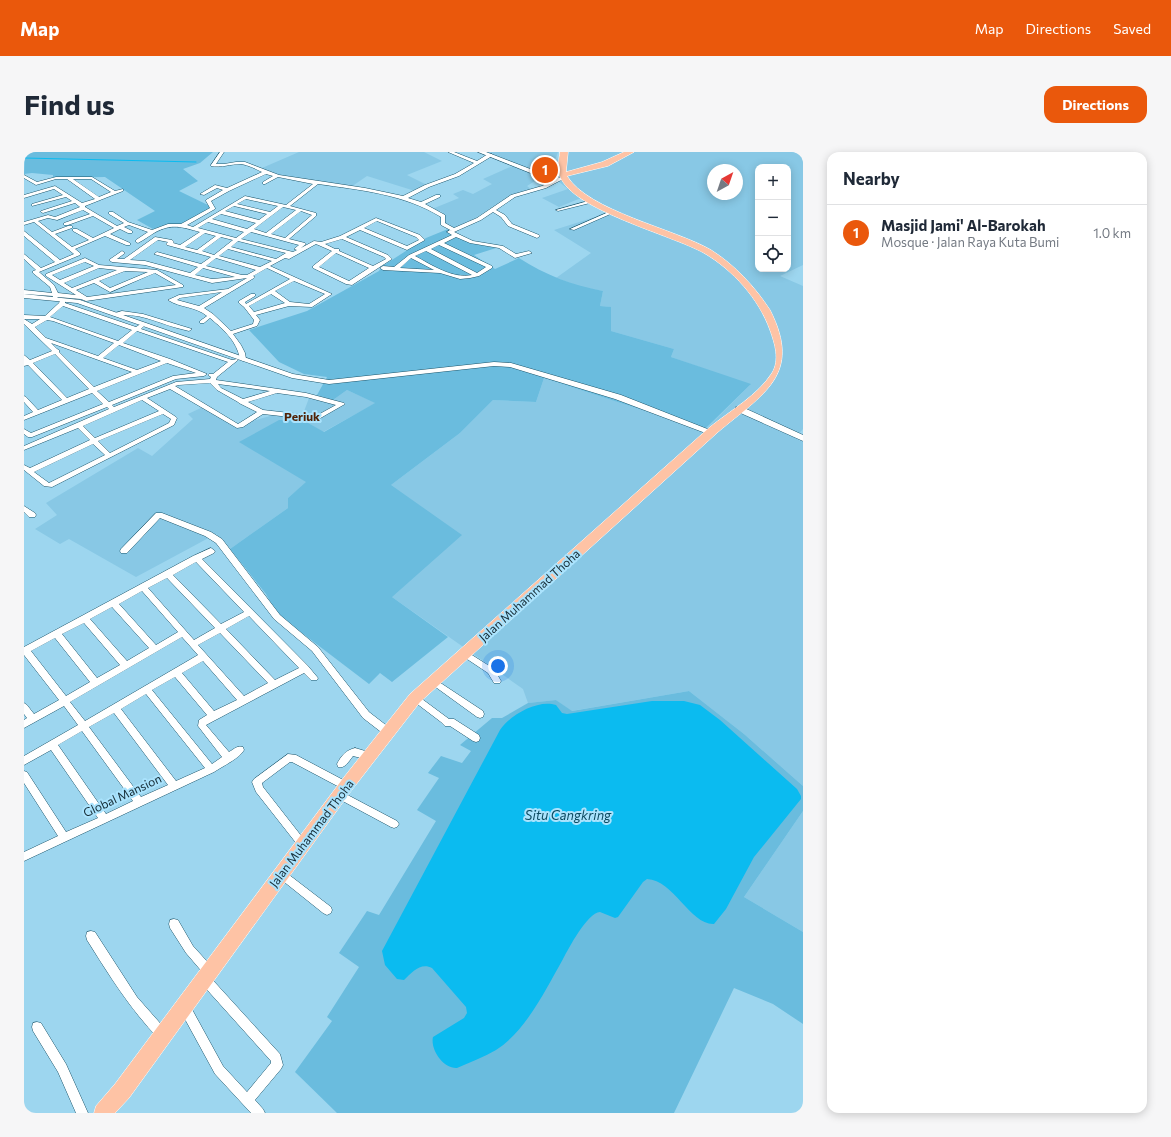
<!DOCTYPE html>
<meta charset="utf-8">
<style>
body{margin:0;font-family:Commissioner,sans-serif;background:#f6f6f7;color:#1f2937}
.controls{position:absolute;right:12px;top:12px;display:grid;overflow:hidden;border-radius:8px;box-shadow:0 2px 10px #0003}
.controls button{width:36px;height:36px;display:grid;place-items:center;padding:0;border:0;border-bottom:1px solid #e0e1e3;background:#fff;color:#1f2937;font:20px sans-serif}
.compass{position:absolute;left:683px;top:12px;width:36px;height:36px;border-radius:50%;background:#fff;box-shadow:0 2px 10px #0003;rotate:40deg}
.you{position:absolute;left:474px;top:514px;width:14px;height:14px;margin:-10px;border:3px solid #fff;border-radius:50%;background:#1a73e8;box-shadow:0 0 0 6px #1a73e833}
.badge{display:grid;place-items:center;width:26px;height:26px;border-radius:50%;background:#ea580c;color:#fff;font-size:13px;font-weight:700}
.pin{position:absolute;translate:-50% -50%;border:2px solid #fff;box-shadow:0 1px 4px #0006}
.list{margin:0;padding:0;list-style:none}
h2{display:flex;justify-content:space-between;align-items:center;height:52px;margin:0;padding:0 16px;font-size:17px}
h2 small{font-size:13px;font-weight:400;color:#747a83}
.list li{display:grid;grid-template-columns:26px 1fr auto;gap:12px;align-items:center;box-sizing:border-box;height:56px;padding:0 16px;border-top:1px solid #e0e1e3}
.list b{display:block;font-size:15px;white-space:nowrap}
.list p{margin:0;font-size:13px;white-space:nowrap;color:#747a83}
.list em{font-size:13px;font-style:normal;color:#747a83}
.icon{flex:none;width:22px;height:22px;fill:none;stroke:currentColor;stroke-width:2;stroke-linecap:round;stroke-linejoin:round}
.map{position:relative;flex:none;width:779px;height:961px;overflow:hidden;border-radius:12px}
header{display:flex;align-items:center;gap:24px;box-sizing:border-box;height:56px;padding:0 20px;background:#ea580c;color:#fff}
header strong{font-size:19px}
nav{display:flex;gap:22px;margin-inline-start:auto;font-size:14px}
.intro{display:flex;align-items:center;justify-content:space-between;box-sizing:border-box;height:96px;padding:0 24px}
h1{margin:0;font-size:28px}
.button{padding:10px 18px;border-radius:12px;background:#ea580c;color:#fff;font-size:14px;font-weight:700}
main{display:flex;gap:24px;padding:0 24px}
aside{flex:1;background:#fff;border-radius:12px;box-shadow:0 2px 10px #0003}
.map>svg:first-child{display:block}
.built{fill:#88c8e5;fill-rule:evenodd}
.green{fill:#6abcde}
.water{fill:#0bbbf0}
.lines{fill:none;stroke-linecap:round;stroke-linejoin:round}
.stream{stroke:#0bbbf0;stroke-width:1}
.minor-casing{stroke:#1b546a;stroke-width:1}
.tertiary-casing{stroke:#1b546a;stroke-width:1}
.primary-casing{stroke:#fff;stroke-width:1}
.minor{fill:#fff;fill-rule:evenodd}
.tertiary{fill:#fff;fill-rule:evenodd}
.primary{fill:#fec3a5;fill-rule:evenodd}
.labels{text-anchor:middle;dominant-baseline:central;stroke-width:4;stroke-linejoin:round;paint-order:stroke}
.far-quarter-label{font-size:12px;font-weight:bold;fill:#512206;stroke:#aae3fd}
.street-label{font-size:12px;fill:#152c36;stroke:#aae3fd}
.water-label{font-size:13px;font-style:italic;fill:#0c4a60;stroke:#aae3fd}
</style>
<header>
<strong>Map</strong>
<nav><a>Map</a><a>Directions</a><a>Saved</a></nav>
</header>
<div class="intro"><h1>Find us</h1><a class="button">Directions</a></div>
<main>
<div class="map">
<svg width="779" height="961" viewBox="0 0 779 961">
<rect width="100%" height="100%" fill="#9dd6ef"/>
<path class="built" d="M275,0H400L418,9L383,23L403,33L391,39L343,24L327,35L283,29L250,22L238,16Z
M463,0H534L532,6L507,18L515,22L511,25L514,27L503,34L508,38L485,44L447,69L429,76L422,73L420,70L421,64L418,60L408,57L435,46L429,42L439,38L449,42L468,32L459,27L493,12Z
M544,0H773L779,2V113L756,124L779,134V277L771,286L779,290V634L720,582L665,539L547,559L532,548L504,551L499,537L368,445L367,333L436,281L469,248L512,250L520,226L681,278L726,233L647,205L650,197L587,179L586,155L576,154L579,139L557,135L532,126L567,101L530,78L584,61L557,46L535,55L518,46L544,37L534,29L546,24L541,15ZM734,15H764V117H734ZM689,18H713V42H689Z
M323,238L352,251L299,280L279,268L216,290L283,330L264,346V356L206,397L192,382L112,425L45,387L36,392L11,377L33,363L22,351L114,296L128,304L169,267L164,262L181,254L214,273L253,262H279L285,246L293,243L309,248Z
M779,659V780L720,745Z"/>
<path class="green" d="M1,0H189L176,11L159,17L174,29L155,39L188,55L156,74L145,72L129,77L113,68L131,59L81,25L29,26V23L8,21L0,22Z
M424,77L445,91L472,96L450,103L471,117L495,106C521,123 548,133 579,139L576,154L587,155V179L650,197L647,205L727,232L680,278L520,226L512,250L469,248L436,281L367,333L438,383L368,445L424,485L368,530L356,521L345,532L253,462L242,442L206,397L264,356V346L282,330L215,290L255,268H279L300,280L351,251L323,238L309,248L293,243L303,225L280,222L255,210L225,178L283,159L355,119L357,115L402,86Z
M665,539L720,582L779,634V659L720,745L779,780V872L749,852L710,836L650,961H313L271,920L308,869L303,865L335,815L315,801L343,759L355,763L412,669L393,658L415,626L404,621L417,604L438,611L447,599L436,593L468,566H478L504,551L532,548L548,559Z"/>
<path class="water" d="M628,549H660L676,553L696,568L773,637L777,644V647L730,705L702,757L690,772C666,773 650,728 623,727L619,730L594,765L591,766L576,760C563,761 545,796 539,807C522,837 502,879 472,898C460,905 446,910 433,916C420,917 406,898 409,885L440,866L443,861L442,855L408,816C397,810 388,820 380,828L373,827L361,813L358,799L476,578C486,563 514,547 532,553L538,561L543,562Z"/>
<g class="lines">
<path class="stream" d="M0,6L172,10"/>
<defs>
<path id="minor" d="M196,0H200L192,12H200L212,10H221L255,23L341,36L379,44L401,33L431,22L450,11L424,0H430L453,9L464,2H468V4L435,24L405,35L384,46L397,50L412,43H416V45L401,52L421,63V71L430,76L453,66L487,43L518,34L535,26L539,27L522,36L491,45L472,58L481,63L488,72L515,83L516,84L513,86L484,74L477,65L469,60L457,68L430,80L417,73V65C380,42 336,38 294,32L266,54L292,61V64L265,87L281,91L282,92L277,96L290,89L297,90L316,84L352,66L396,83L401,88L383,98L336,78L322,85L364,103L368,107L328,133L322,132L289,116V114L308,99L292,92L265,107L261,106L246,114L308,142L288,155L265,154L232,163L236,168L233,174L209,182L217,193L221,201L222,207L219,209L216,207C213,189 199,177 186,166L180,171H176V169L183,164C171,154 156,156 144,148L155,143L204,137L223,126L188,131L121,113L88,110L85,108L98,99L101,101L93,107H100L131,85L148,88L150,90L149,91L156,93L176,80C157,75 148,71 130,81C125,84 120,88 114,91L112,90V88L124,80L105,73L100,75L108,79V81H104L96,77L86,82L106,91V93H102L81,84L51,97L56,101V103L15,120L30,133L34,141L52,143L22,124V122L61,106L75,113L133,118L159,133V135L62,149L57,147L34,145L31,148L28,146L29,144L0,142V138L28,141L26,135L9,121V119L12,118L0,107V102L17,116L31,110L0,84V79L36,108L50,102L10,70L0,73V70L24,63L31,65L56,55L51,51L19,61L17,60V59L48,49L42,45L8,54V52L39,43L30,37L0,46V43L31,34L58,51L71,47L43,27H32L12,33L0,26V23L13,30L32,25H68L91,39L99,37V39L61,54V55L93,74L100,71L85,62V60H89L104,70L128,78L144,72H157L186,56L182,49V48L199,38L193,36L180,43L176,42L191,33L203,36L238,20C232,17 224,13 217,12C206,12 198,16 187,14V13ZM242,22L249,24L239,30V32H241L254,25L289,32L262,53L221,44L169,75L163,73L191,57V56L187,49L205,39ZM49,27H67L87,40L75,45ZM222,47L254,54L246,60L213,52ZM210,54L243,62L235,68L201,59ZM259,55L272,58L242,81L230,77ZM59,58L66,62L40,71V73H44L69,64L90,76L69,86L53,77H49V79L65,88L48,95L31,82L48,76V74H44L28,80L14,69L24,66L33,68ZM277,59L288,63L261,86L247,82ZM197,62L232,71L223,77L188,67ZM353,69L392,85L395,88L383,94L340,76ZM184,70L220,80L212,86L174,76ZM227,80L275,93L270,97L273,98L269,100L217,87ZM181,81L192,84L173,98L161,95ZM197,85L209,88L190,103L178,99ZM318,87L360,105L362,107L349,114L315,99V97H311L301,92ZM134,88L144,90L142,92L143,93L187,105L177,112L133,100L130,102L174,115L166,121L121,109L106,108ZM214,89L262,101L252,107L207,95ZM204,97L248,109L236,115L195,104ZM312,101L345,116L325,129L295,115ZM192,106L232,118L223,123H218L182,114ZM61,110L70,114L36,128L28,123ZM75,116L93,118L48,136L40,131ZM179,116L211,125L188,127L171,123ZM243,116L266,127L222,152L221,150L231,144V142H227L215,149V151L220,155L230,168L229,172L207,179L189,162L180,156L230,126L231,125L229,124ZM101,119L124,120L86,136L75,129ZM131,121L152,133L63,145L52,138L70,131L86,140ZM270,129L301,142L285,152L266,150L251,139ZM198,140L175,154L153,148L156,146ZM247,142L261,151L230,160L225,154Z
M568,48L570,49V50L534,59L532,58Z
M587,59L591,60L550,78L546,77Z
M426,78L449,89L479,94L492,102L505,99L508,101L491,106L475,96L446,91L432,85L420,91L468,114V116L455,124L446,126L436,127L416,121L359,118L356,116L359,114L370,115L385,103L428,83L423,80ZM415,93L462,115L453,121L407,97ZM402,99L448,123C428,127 408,113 391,104ZM387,106L410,118L376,116Z
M37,147H41V151L112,175L115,173H119L120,174L117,177L208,208L213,207L214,208L193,225L192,228L282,241L320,251L321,252L293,268L239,262L219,275L213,276L146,237L123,246L152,265L153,266L150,273L28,335L20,334L0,318V313L6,316L66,288L54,276L0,298V294L85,257L83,255L8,285H4L0,282V277L7,281L79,252L68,241L0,268V264L9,260L0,250V244L2,245L14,258L38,248L4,213L0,214V203L6,208L28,199L0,172V167L8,172L16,167H0V163L21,164L35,151ZM39,154L108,178L94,189L26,165ZM23,168L29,169L90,191L74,204L22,186L11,175ZM113,179L204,210L189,222H185L184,223L187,225L186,227L152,230L90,255L88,253L152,227L180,224L183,222L146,207L99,191ZM27,191L108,220L70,235L35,200V198L33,197ZM95,193L137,209L113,218L79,206ZM31,202L65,237L43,246L9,211ZM143,211L172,221L149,224L85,250L73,239ZM186,231L193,238L214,250L215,251L233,260L214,272L151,234L155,233ZM194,232L246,239L219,247L197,236ZM253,241L282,245L312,253L292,264L239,258L224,250ZM118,248L135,259L71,286L59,274ZM139,262L147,267L145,271L86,301L74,289ZM69,292L81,303L25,331L10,320Z
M98,159L119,162L168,177L165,179L157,177C136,172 113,159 91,164L88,162Z
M0,354L11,361L12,363L11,365H5L0,360Z
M132,361H138L187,380L198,387L256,463L294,495L345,560L367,577L368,580L367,583L364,584L361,583L339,566L288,499L250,467L192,391L181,384L136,366L103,401H97L96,399L97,397Z
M187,396L191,399L190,401L178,407L284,514L294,526L293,528H287L280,521L182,573L205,600C210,597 214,593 219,595L220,598C216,606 199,614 190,620L0,709V700L34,684L0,631V619L3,620L42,680L74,666L27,598L0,613V604L54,573L40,554L0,576V568L3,566L0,562V551L3,553L10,562L35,548L0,503V495L169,404ZM172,410L220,460L197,472L149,423ZM143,426L191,476L170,488L124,436ZM118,439L154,480L132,493L95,452ZM88,455L125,496L103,509L66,467ZM225,464L275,516L251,528L202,477ZM60,471L96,513L73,526L38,482ZM196,481L244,531L220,544L174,493ZM158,485L174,503L61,569L46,550ZM31,486L66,530L42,544L7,499ZM179,509L213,548L190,559L158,521ZM151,525L183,563L175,568L174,574L198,605L188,612L128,538ZM122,542L181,616L152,629L97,557ZM90,561L144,633L117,645L65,575ZM58,579L109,649L82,662L34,593Z
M440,498L470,517L477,529L476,531H470L464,521L437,503L436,501L437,499Z
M409,526L459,559L460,562L459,565L456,566L453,565L406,531L405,529L406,527Z
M391,543L398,547L425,567H430L455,583L456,586L455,589L452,590L449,589L426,574H421L417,570L388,548L387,546L388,544Z
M331,596L348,601L349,604L348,607L345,608L329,604C325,609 321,617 314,615L313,612C317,604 322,598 331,596Z
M264,602L272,603L325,631L327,634L325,637L322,638L319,637L268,610H266L238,631L239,635L282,690L284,693L282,696L279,697L276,696L232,640L228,630L230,627Z
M316,639L373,669L375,672L373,675L370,676L367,675L313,646L311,643L313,640Z
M257,717L260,719L307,755L308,758L307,761L303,763L299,761L254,725L252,722L254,719Z
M150,767L154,768L169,794L189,816L190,820L189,824L186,825L256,902L259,913L257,917L231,948L239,957L241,961H227L191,922L156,858L155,854L156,850L160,849L164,850L199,914L223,940L247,911V909L177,831L176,827L177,823L180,822L162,801L146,776L145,772L146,768Z
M67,779L71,780L113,845L143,879L144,883L143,887L139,888L135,887C106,857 85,823 63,788L62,784L63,780Z
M13,870L17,871L42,912L64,961H52L34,920L9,879L8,875L9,871Z"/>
<path id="tertiary" d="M454,0H462L522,23L544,27L541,29L519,26Z
M0,142L56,148L269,222L305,228L470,210L487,211L597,243L691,280L690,282H684L591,247L486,215L470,214L305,232L268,226L53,151L0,146Z
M712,255H718L779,283V289L712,259Z"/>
<path id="primary" d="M536,0H544L542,20L578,10L600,0H610L584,14L543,24C564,59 651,77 687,98C711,113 731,135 746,158C779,223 739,242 694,280L396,550L327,639L105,946L91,961H70L72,954L91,932L317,629L386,542L686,275C706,259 734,243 748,221C756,208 751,192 746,178C735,147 709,118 680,101C648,83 548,58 536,24C533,16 535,8 536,0Z"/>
</defs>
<use href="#minor" class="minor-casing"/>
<use href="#tertiary" class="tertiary-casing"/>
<use href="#primary" class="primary-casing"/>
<use href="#minor" class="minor"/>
<use href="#tertiary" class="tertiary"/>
<use href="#primary" class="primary"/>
</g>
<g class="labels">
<g class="far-quarter-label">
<text x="278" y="264">Periuk</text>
</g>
<g class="street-label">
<text transform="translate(505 443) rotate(-42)">Jalan Muhammad Thoha</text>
<text transform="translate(98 643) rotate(-25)">Global Mansion</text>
<text transform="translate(287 681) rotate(-53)">Jalan Muhammad Thoha</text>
</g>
<g class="water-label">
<text x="544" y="663">Situ Cangkring</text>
</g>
</g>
</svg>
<div class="controls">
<button>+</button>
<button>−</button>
<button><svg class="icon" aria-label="locate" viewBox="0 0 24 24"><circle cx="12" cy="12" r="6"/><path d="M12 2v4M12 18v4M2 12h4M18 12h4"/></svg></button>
</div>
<svg class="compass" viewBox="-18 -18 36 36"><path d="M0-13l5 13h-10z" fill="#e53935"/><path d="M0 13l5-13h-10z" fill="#747a83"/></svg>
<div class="you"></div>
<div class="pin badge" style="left:521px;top:18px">1</div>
</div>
<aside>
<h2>Nearby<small></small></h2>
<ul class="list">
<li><span class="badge">1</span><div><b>Masjid Jami' Al-Barokah</b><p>Mosque · Jalan Raya Kuta Bumi</p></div><em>1.0 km</em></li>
</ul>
</aside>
</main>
